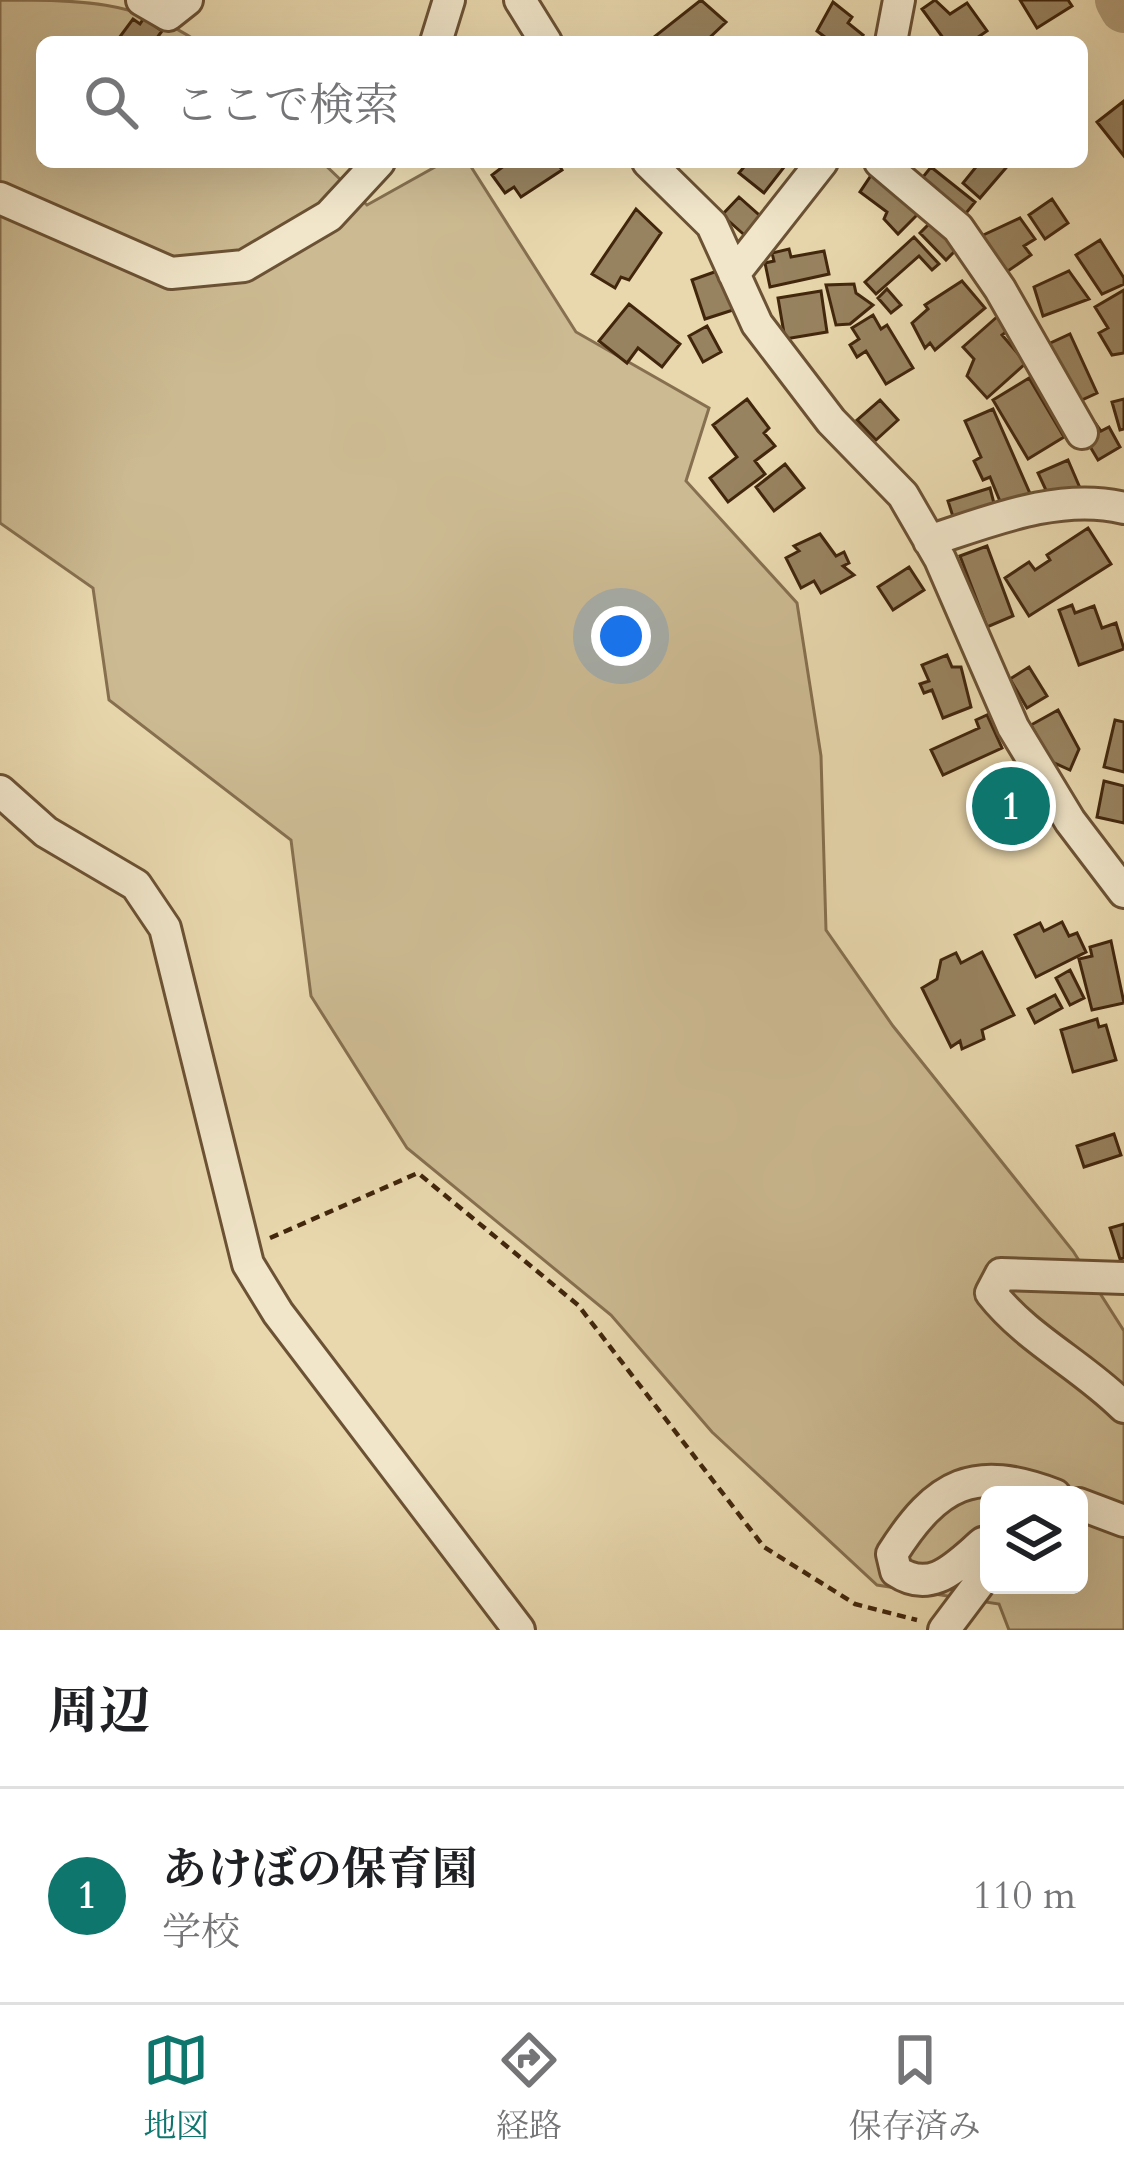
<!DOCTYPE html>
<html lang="ja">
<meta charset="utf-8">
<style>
body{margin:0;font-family:Cardo,"Noto Serif JP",serif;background:#f2f2f2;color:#202124}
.controls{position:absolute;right:36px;bottom:36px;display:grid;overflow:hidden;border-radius:18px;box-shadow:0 12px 48px #0002}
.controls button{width:108px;height:108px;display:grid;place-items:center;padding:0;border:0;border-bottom:3px solid #e0e0e0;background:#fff;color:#202124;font:60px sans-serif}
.you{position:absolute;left:621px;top:636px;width:42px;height:42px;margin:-30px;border:9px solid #fff;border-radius:50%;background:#1a73e8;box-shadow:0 0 0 18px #1a73e833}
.badge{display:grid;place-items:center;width:78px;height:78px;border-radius:50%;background:#0f766e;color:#fff;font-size:39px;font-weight:700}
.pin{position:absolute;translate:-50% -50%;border:6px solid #fff;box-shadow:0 3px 12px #0006}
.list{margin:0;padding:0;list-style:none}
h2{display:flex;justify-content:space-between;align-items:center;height:156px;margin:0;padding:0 48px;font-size:51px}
h2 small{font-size:39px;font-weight:400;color:#757577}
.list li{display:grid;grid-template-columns:78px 1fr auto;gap:36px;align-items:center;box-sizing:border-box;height:216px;padding:0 48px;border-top:3px solid #e0e0e0}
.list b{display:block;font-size:45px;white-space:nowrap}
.list p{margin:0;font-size:39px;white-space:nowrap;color:#757577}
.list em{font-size:39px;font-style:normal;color:#757577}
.icon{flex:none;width:66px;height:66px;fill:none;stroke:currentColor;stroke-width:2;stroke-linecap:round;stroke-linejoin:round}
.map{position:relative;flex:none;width:1124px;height:1630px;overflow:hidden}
.search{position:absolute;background:#fff;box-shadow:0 12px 48px #0002;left:36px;right:36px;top:36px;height:132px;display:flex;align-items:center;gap:30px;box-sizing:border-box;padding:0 42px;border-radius:18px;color:#757577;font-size:45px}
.sheet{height:372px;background:#fff}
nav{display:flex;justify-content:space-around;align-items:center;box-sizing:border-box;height:168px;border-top:3px solid #e0e0e0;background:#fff;font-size:33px;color:#757577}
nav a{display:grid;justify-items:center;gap:6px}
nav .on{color:#0f766e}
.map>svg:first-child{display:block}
.green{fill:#ccba92;stroke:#86704f;stroke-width:3;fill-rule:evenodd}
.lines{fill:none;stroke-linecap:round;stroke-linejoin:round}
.river{stroke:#b09b77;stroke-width:48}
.building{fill:#988360;stroke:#41260c;stroke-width:3}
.minor-casing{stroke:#6b5234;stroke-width:36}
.path{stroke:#41260c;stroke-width:4.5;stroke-dasharray:9 6;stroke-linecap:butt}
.minor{stroke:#f1e6ca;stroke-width:30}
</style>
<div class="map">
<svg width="1124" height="1630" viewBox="0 0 1124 1630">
<rect width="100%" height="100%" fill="#e9d8ae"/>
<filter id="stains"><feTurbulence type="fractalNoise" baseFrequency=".00167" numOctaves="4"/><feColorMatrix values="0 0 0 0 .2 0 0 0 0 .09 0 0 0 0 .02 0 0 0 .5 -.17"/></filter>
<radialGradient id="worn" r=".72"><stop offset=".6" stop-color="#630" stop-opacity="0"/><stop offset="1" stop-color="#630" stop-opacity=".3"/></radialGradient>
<path class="green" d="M0,0C79,0 137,0 198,42H42V162H322L367,205L444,162H468L576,332L709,408L686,481L797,603L821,756L826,930L893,1026L1073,1251L1124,1331V1630H1009L999,1604L877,1585L712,1432L611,1315L407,1148L311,996L291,840L109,700L93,588L0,523ZM989,1495H1079V1585H989Z"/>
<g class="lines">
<path class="river" d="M1119,0L1124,9"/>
</g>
<path class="building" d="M701,0L726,22L705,42L654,37Z
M935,0L950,14L967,3L987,31L971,42H946L922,9Z
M1020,0H1068L1072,6L1037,28Z
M833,2L852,17L848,23L863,35L857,42L830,41L817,31Z
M144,18L162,31L154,42H116L133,19L140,24Z
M1124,101V156L1097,122Z
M557,162L562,170L521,197L514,187L505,193L492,175L509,162Z
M748,162H747H788L764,193L739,173Z
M1011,162L980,198L963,183L980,162Z
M931,167L975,202L963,217L919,182Z
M872,174L920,212L898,234L884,219L887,212L860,192Z
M739,197L767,222L750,240L722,215Z
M1052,199L1068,223L1045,239L1029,215Z
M636,209L661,233L629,280L621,277L615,288L592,274Z
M1020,218L1035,239L1024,246L1031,255L1005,273L979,237Z
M931,222L957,249L946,260L920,233Z
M914,237L939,264L932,270L919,256L876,294L865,282Z
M1100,240L1124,278V284L1102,294L1076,255Z
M789,249L791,257L824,251L829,274L770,287L765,263L774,261L772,253Z
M720,270L733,310L705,319L692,280Z
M1069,271L1089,299L1043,316L1034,287Z
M962,281L985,308L935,350L930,343L925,348L912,323L928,309L925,305Z
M854,284L856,293L873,305L850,324L836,325L826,285Z
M887,289L901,305L891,313L878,298Z
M1124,290V353L1112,355L1099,333L1108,328L1095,307Z
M821,291L827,332L785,339L778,298Z
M629,304L680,344L662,367L638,348L627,363L599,341Z
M873,315L881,329L887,325L913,368L886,384L866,351L857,357L850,345L859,339L852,328Z
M998,316L1010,329L1002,335L1026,363L987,398L967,376L974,359L963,347Z
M707,326L721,352L703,362L689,336Z
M1070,334L1097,393L1071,405L1044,346Z
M1029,378L1064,437L1028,459L993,400Z
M747,399L769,428L764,433L775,446L755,461L765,474L728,502L710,478L737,457L713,425Z
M1124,399V429L1120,430L1112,402Z
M880,400L898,420L876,440L857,420Z
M993,409L1032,498L1004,511L990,477L983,480L974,461L981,457L965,421Z
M1096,424L1101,431L1109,427L1120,447L1098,460L1082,433Z
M1068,460L1080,488L1051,501L1038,473Z
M785,464L804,488L774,511L756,487Z
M990,488L996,511L955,523L948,501Z
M1088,528L1111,564L1029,616L1005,578L1029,562L1035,570L1050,560L1047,555Z
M820,534L836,556L844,552L849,563L843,566L854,575L821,593L814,581L801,588L786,558L799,551L794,546Z
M987,546L1013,616L987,627L960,556Z
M909,567L924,590L893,610L878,587Z
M1072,605L1075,613L1094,606L1102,628L1116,623L1124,649L1079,665L1059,610Z
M947,655L952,667H961L971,707L943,718L932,690L924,693L920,684L929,681L922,665Z
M1029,667L1047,696L1027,708L1010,679Z
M1058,710L1079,749L1070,770L1050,761L1031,725Z
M987,715L1002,748L943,775L931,750L979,728L976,720Z
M1115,720L1124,722V772L1104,767Z
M1104,781L1124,786V823L1097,817Z
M1062,922L1069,936L1077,933L1086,952L1036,977L1015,935L1040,923L1044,931Z
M1111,941L1124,1003L1092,1010L1079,959L1092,956L1090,947Z
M982,952L1014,1015L982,1030L984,1039L962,1049L960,1041L951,1047L922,988L937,979L941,960L956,953L961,963Z
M1070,970L1084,998L1070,1005L1056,978Z
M1055,995L1062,1008L1035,1023L1028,1009Z
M1097,1019L1099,1027L1106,1025L1116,1060L1073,1072L1061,1030Z
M1114,1134L1121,1155L1084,1167L1077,1146Z
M1124,1224V1258L1120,1259L1110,1228Z"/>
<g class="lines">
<defs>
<path id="minor" d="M142,0L168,15L187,0
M520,0L546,42
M436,42L449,0
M891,42L899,0
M648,162L712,225L757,324L831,421L903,495L940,559L1013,727L1070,821L1124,892
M880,162L958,228L1000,289L1082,433
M0,198L171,273L244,266L329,216L379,162
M734,274L822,162
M929,541C990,521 1060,492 1124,508
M0,791L46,832L136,885L165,928L248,1264L278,1313L519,1630
M1124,1278L1001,1274L991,1293C1027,1339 1082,1365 1124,1407
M1079,1504L1124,1521
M989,1545L983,1543C956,1566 932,1595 896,1571L892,1554C937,1483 974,1464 1055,1495
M944,1630L989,1570"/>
</defs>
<use href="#minor" class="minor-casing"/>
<path class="path" d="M270,1238L418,1173L578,1305L764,1547L855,1604L917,1620"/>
<use href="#minor" class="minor"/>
</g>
<rect width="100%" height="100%" filter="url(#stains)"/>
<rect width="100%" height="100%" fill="url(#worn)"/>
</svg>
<div class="controls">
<button><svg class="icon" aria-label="layers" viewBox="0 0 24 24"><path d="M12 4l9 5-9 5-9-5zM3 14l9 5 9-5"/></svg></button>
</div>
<div class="you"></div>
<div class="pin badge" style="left:1011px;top:806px">1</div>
<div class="search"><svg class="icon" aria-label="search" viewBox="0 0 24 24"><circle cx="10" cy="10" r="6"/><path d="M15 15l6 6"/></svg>ここで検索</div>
</div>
<section class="sheet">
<h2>周辺<small></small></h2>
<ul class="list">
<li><span class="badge">1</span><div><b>あけぼの保育園</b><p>学校</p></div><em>110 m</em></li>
</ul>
</section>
<nav>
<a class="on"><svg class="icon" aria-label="map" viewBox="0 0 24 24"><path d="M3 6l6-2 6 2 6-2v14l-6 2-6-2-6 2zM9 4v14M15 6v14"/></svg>地図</a>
<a><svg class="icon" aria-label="directions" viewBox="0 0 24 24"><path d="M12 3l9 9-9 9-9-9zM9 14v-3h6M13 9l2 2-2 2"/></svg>経路</a>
<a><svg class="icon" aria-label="saved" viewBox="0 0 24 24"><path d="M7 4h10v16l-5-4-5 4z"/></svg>保存済み</a>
</nav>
